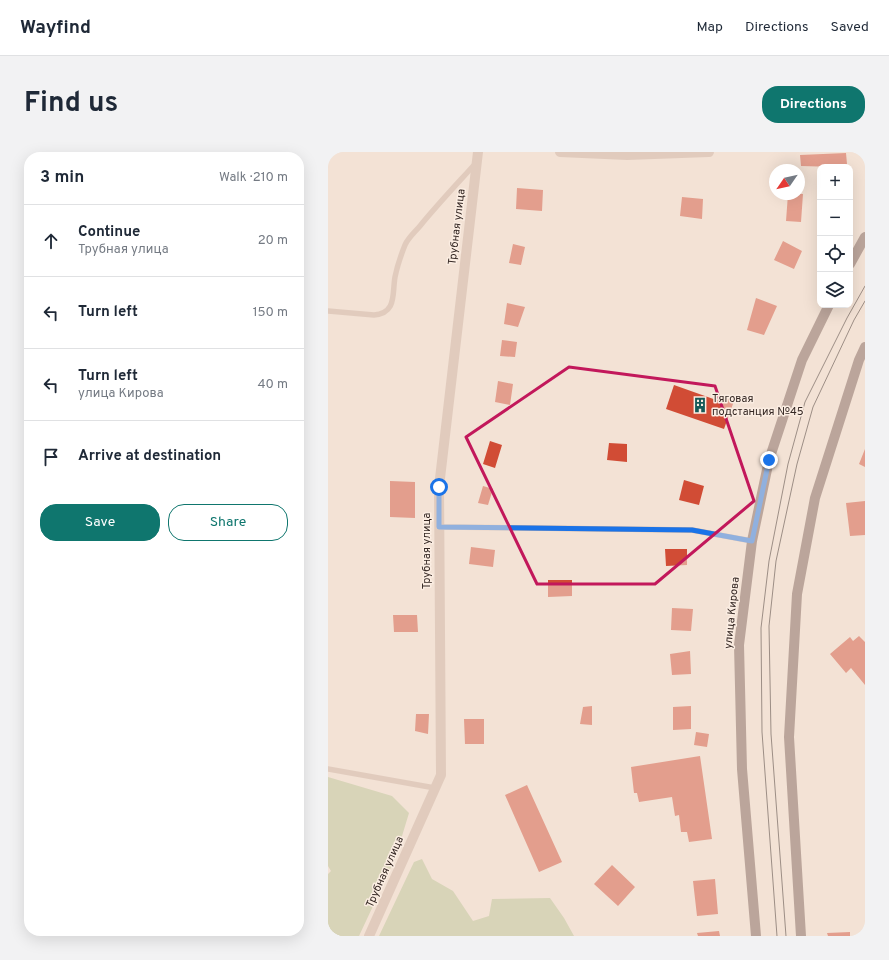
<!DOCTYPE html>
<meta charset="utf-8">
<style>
body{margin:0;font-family:Overpass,sans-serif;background:#f2f2f3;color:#1f2937}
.controls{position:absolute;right:12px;top:12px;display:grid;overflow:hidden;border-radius:8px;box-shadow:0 4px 16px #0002}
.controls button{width:36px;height:36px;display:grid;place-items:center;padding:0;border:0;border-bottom:1px solid #e0e1e3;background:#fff;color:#1f2937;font:20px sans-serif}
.compass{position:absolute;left:441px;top:12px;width:36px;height:36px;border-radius:50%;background:#fff;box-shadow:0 4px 16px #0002;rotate:236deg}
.stop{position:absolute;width:12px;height:12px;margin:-9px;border:3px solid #1a73e8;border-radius:50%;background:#fff}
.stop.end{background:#1a73e8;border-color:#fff;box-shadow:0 1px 4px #0008}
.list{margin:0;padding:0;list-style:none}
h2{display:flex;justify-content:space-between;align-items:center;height:52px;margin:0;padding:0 16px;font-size:17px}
h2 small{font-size:13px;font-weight:400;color:#747a83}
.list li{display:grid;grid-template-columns:26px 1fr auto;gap:12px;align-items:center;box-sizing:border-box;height:72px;padding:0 16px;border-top:1px solid #e0e1e3}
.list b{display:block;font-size:15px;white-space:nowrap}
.list p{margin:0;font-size:13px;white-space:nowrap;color:#747a83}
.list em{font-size:13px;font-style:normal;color:#747a83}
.actions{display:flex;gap:8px;padding:12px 16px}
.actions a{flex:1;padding:9px 0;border:1px solid #0f766e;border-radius:16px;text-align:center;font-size:14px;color:#0f766e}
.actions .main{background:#0f766e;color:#fff}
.icon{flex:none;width:22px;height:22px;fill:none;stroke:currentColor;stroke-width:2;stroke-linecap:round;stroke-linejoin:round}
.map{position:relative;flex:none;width:537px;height:784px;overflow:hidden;border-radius:16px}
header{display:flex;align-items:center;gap:24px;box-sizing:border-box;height:56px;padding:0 20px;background:#fff;border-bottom:1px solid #e0e1e3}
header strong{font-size:19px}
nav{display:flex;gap:22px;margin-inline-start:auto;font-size:14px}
.intro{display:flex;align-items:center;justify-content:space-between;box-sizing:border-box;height:96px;padding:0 24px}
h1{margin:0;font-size:28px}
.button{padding:10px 18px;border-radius:16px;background:#0f766e;color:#fff;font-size:14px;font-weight:700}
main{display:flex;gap:24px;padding:0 24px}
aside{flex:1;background:#fff;border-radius:16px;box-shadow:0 4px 16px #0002}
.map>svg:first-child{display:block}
.green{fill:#b8c394}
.building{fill:#d14c35}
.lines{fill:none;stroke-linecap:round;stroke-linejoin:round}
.service{stroke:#ccb0a1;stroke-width:5.5}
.minor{stroke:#ccb0a1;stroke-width:10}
.tertiary{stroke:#ccb0a1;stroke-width:10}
.primary{stroke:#795c54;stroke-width:10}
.tram{stroke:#352824;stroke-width:1}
.route{stroke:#1a73e8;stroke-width:5}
.marked{fill:none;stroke:#c2185b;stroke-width:3;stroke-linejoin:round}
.labels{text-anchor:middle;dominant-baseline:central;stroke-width:3;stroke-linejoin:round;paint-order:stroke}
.street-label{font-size:11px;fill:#352824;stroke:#fbede2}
.poi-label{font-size:11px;fill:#352824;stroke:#fbede2;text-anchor:start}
</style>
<header>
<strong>Wayfind</strong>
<nav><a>Map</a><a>Directions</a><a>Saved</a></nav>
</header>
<div class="intro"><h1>Find us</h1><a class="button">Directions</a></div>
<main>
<aside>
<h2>3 min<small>Walk · 210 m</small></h2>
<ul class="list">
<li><svg class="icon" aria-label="ahead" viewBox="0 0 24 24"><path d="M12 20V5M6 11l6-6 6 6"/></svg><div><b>Continue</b><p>Трубная улица</p></div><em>20 m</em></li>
<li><svg class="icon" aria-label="left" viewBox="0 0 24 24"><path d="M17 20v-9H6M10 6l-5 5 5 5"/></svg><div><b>Turn left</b></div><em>150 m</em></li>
<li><svg class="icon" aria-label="left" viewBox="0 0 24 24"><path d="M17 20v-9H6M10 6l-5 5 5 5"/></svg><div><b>Turn left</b><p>улица Кирова</p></div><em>40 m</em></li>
<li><svg class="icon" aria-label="arrive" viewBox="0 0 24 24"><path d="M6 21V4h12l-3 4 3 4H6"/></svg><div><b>Arrive at destination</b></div></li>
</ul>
<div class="actions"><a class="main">Save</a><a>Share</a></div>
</aside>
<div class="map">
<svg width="537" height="784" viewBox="0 0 537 784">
<rect width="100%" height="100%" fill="#f3e2d5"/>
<path class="green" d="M0,625L64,644L81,661L67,707L31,784H0V722L3,719L0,714Z
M94,707L104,727L125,739L145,769L161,764L164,747L222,746L236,766L246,784H51L86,710Z"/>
<path class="building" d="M518,1L519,12L508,13V15L473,14L472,3Z
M189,36L215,38L214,59L188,57Z
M460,42H475L473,70L458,69Z
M354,45L375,47L374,67L352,64Z
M455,89L474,99L466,117L446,108Z
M185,92L197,95L193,113L181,111Z
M428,146L449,154L436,183L419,178Z
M179,151L197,155L190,175L176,172Z
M174,188L189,190L187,205L172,204Z
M170,229L185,232L182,253L167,250Z
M346,233L391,249L393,244L406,249L396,277L338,257Z
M162,289L174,293L167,316L155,312Z
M281,291L299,292V310L279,308Z
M537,297V315L531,312Z
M356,328L376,334L371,353L351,348Z
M62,329L87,330V366L62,365Z
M155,334L165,337L160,353L150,351Z
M537,349V383L522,384L518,351Z
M143,395L167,398L165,415L141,412Z
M337,397H359V413L338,414Z
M220,428H244V444L220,445Z
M344,456L365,457L363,479L343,478Z
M65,463H89L90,480H66Z
M531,484L537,490V533L523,516L518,521L502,502L522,485L525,489Z
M362,499L363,522L344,523L342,502Z
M264,554V573L252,572L255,555Z
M363,554V577L345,578V555Z
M88,562H101L100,582L87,579Z
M136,567H156V592H137Z
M368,580L381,582L379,595L366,593Z
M372,604L384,687L361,690L359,680H353L351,663L347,664L344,645L311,650L309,641H306L303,615Z
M199,633L234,710L211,720L177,643Z
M284,713L307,735L290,754L266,732Z
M387,727L390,762L369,764L365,729Z
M391,779L392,784H370L369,781Z
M522,780V784H500L499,781Z"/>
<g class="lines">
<path class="service" d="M0,159L46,163C69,161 64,142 67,125C69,115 73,103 77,93C80,86 87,80 92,74C110,52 129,32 147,12
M111,375L364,378L424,389
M0,617L107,636"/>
<path class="minor" d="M41,784L113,623L111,335L150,0"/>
<path class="tertiary" d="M232,0L299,3L381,0"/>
<path class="primary" d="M522,112L537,85
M428,784L414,617L411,493L424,389L441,308L474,208L501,153
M473,784L461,585L469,442L487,346L531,208L537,195"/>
<path class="tram" d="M449,784L434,580L433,476L441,409L460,312L477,250L519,166L537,134
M458,784L443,582L441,474L448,409L469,312L485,255L526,168L537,149"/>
</g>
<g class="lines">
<path class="route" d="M111,335V375L364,378L424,389L441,308"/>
</g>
<path d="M0 0H537V784H0ZM241,215L387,234L426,349L327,432H209L138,285Z" fill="#f3e2d5" fill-opacity=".55" fill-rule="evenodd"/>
<path class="marked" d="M241,215L387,234L426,349L327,432H209L138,285Z"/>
<defs>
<symbol id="building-bare" viewBox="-9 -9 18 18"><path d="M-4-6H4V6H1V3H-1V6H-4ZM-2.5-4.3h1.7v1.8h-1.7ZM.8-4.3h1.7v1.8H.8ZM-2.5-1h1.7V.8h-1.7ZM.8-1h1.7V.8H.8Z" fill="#165a58" stroke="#fbede2" stroke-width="2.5" paint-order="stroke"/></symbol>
</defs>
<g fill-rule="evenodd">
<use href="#building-bare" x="361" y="242" width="22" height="22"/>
</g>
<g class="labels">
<g class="street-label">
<text transform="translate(129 75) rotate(-83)">Трубная улица</text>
<text transform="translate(99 399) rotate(-90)">Трубная улица</text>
<text transform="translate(404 461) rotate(-84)">улица Кирова</text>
<text transform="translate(57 720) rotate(-66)">Трубная улица</text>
</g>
<g class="poi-label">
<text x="384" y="247">Тяговая<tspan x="384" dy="13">подстанция №45</tspan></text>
</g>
</g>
</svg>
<div class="controls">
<button>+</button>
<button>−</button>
<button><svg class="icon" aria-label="locate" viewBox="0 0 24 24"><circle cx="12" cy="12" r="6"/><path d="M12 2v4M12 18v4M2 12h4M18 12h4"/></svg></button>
<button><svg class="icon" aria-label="layers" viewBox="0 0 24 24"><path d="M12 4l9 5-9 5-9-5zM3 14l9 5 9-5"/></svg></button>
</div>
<svg class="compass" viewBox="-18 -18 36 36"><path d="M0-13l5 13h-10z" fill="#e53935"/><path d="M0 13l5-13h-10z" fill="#747a83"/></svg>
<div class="stop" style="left:111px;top:335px"></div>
<div class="stop end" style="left:441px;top:308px"></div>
</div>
</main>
